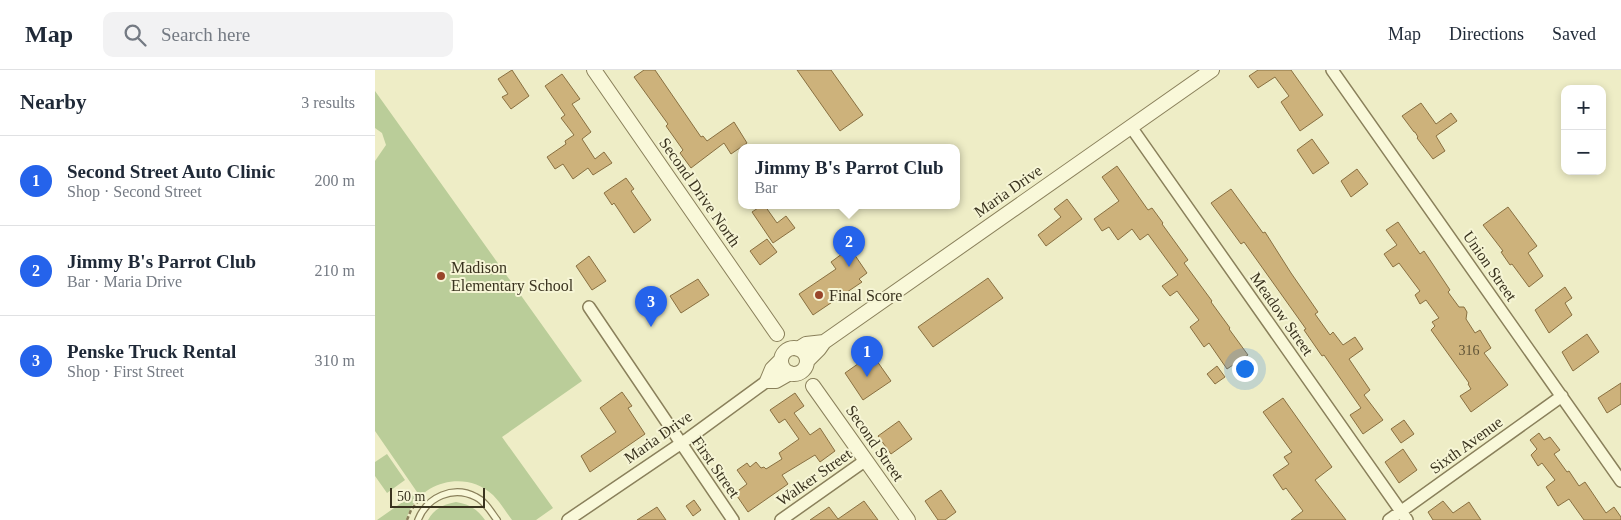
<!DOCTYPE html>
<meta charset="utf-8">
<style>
body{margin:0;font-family:"Times New Roman",serif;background:#f2f2f3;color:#1f2937}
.controls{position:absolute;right:15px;top:15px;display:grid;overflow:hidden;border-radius:10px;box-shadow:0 2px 8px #0003}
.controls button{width:45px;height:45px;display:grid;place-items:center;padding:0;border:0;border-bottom:1px solid #e0e1e3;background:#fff;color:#1f2937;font:25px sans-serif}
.scale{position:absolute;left:15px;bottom:12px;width:95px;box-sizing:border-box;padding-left:5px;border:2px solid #3a331f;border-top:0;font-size:14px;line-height:18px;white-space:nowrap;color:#3a331f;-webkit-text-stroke:4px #f6f5d5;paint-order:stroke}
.you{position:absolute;left:869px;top:298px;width:18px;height:18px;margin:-12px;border:4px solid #fff;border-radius:50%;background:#1a73e8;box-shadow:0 0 0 8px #1a73e833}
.badge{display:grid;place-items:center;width:32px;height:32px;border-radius:50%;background:#2563eb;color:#fff;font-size:16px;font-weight:700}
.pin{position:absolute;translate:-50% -41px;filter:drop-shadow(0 1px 2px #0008)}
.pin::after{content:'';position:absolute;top:26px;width:18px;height:15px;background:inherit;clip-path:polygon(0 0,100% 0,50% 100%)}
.popup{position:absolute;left:363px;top:74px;width:222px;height:65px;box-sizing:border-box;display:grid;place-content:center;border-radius:10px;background:#fff;filter:drop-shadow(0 1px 4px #0005);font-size:16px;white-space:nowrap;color:#747a83}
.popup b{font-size:19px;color:#1f2937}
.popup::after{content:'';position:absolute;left:50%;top:100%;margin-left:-10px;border:10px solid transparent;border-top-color:#fff}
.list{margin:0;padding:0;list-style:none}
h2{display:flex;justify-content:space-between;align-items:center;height:65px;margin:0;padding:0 20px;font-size:21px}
h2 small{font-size:16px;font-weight:400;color:#747a83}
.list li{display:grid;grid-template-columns:32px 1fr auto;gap:15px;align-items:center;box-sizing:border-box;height:90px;padding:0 20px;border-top:1px solid #e0e1e3}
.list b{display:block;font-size:19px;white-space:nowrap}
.list p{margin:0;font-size:16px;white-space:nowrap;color:#747a83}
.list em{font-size:16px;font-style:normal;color:#747a83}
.icon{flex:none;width:28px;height:28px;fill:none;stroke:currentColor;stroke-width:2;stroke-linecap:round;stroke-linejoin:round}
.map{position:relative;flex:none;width:1246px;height:450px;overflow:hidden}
header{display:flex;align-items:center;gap:30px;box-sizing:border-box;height:70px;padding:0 25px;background:#fff;border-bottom:1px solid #e0e1e3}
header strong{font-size:24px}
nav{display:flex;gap:28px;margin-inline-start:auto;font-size:18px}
.search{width:350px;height:45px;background:#f2f2f3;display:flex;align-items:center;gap:12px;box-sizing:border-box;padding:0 18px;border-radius:10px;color:#747a83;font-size:19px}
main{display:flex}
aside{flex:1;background:#fff}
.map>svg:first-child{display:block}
.green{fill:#bacd99}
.building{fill:#cdb27b;stroke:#897041}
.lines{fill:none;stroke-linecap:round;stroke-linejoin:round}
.service-casing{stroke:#8a805b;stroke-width:8}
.minor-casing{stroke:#8a805b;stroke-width:14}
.tertiary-casing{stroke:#8a805b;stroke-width:16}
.path{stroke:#8a805b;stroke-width:2.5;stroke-dasharray:4 2.5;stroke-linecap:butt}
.service{stroke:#f9f8d9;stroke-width:5.5}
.minor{stroke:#f9f8d9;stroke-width:11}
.tertiary{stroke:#f9f8d9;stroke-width:14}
.poi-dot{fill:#99462b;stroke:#f6f5d5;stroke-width:2}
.labels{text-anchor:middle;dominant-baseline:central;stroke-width:4;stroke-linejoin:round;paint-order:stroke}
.number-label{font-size:14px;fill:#5f5336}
.street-label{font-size:16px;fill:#3a331f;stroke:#f6f5d5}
.poi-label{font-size:16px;fill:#3a331f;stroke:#f6f5d5;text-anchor:start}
</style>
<header>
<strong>Map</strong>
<div class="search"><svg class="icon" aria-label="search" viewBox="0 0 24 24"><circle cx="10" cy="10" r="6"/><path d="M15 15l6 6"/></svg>Search here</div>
<nav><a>Map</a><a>Directions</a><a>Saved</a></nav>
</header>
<main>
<aside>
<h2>Nearby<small>3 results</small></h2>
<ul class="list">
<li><span class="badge">1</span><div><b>Second Street Auto Clinic</b><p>Shop · Second Street</p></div><em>200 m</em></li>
<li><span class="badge">2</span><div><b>Jimmy B's Parrot Club</b><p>Bar · Maria Drive</p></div><em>210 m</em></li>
<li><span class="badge">3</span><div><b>Penske Truck Rental</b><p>Shop · First Street</p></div><em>310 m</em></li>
</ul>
</aside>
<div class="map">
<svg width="1246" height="450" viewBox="0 0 1246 450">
<rect width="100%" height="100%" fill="#eeedc6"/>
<path class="green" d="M0,21L207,311L127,367L178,438L161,450H137C131,442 125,432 118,425C89,398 41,413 31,450H2L42,422L0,361V91L11,75L7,63L0,58Z
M12,384L30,410L12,423L0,406V392Z
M81,432C94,434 102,439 110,450H53C59,439 69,434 81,432Z"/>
<path class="building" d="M137,0L154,26L136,39L127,27L133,24L123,9Z
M269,0H280L326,67L328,66L332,71L359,52L372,73L356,84L349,73L316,98L305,83L308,80L291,56L293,54L259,7Z
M422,0H456L488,45L465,61Z
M883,0H916L948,45L925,61L906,32L914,26L900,7L883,18L874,6Z
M187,4L205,29L197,34L216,62L207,69L220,89L229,82L237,93L218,105L213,98L198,109L188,94L180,99L172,87L191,74L190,71L199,65L186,48L190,45L170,16Z
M1046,33L1061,54L1076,43L1082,51L1061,66L1070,81L1058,89L1042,68L1043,67L1040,62H1039L1027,46Z
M937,69L954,93L938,104L922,80Z
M742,96L773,140L777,138L788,153L787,154L813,190L809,193L837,231L836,232L855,258L854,259L873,285L852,299L834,273L829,277L815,257L824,250L802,221L795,226L787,216L803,205L773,164L765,170L757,159L743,170L734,157L727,161L719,149L744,131L727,107Z
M982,99L993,114L976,127L966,111Z
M251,108L259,119L256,121L276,150L259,163L239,133L237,135L229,123Z
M856,119L888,163L890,162L916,203L943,242L940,244L955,265L958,262L968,275L980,267L988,279L974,289L995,320L989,325L1008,350L988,364L975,345L986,338L949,285L947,286L929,260L931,259L869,172L866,174L836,133Z
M692,129L707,149L671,176L663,165L686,147L679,139Z
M386,136H390L402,153L411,146L420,158L398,173L377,142Z
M1133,137L1162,176L1153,183L1168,206L1154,217L1137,194L1135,195L1126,182L1128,181L1108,155Z
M1023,152L1045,184L1049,181L1075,220L1073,222L1084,237H1089L1092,242L1091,249L1100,263L1105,260L1116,278L1109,283L1133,315L1096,342L1085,326L1096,319L1093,314L1094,313L1056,260L1060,256L1057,252L1064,248L1051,230L1045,234L1040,225L1045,221L1024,193L1018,197L1009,184L1022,175L1011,160Z
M392,169L402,182L385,195L375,181Z
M475,178L492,203L484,209L487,212L438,245L424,224L461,199L456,192Z
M214,186L231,211L217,220L201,196Z
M613,208L628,228L558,277L543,257Z
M323,209L334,225L306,243L295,226Z
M1190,217L1197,228L1190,233L1197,245L1174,263L1160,240Z
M1212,264L1224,282L1198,301L1187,282Z
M497,284L516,311L488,330L470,303Z
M842,296L850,307L840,314L832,304Z
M1246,313V334L1232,343L1223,328Z
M247,322L257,336L253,338L270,364L215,402L206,386L241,362L225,338Z
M420,323L429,336L419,343L435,365L445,358L460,381L445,392L440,385L407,405L413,414L373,442L360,423L372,414L362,400L372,393L375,397L381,392L386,398L389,397L391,399L407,389L404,383L424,369L410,349L404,353L395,340Z
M908,328L957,397L940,410L971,450H916L928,441L911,418L908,420L898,405L914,394L909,387L917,382L888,342Z
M1029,350L1039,364L1026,373L1016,359Z
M524,351L537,369L516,384L503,366Z
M1164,363L1169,370L1175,367L1185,380L1179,384L1192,402L1194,401L1204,416L1210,412L1231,443L1239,437L1246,447V450H1209L1194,429L1183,436L1171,417L1180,410L1167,393L1163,396L1156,385L1162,379L1155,370Z
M1028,379L1042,400L1024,413L1010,392Z
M566,420L581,442L570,450H563L550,431Z
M319,430L326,440L318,446L311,436Z
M489,431L503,450H435L454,437L463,449Z
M1068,431L1078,443L1094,432L1106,450H1058L1053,442Z
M282,437L291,450H262Z"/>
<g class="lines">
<defs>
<path id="service" d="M43,450C52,427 78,415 101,427C110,431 116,442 122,450"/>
<path id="minor" d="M957,0L1246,411
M756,57L1032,450
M214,237L358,450
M193,450L314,368L392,311
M406,450L491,390
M1014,450L1187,326"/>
<path id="tertiary" d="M219,0L402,264
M449,272L837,0
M406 291a13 13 0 1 1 26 0a13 13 0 1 1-26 0Z
M423,279L431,274L449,272L444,279L432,291
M406,290L397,299L392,311H401L415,303
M438,316L533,450"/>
</defs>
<use href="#service" class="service-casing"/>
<use href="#minor" class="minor-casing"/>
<use href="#tertiary" class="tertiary-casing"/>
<path class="path" d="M32,450L36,440L44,430"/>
<use href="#service" class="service"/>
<use href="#minor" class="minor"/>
<use href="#tertiary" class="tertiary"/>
</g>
<g class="poi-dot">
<circle cx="66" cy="206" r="5"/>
<circle cx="444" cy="225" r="5"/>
</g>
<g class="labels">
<g class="number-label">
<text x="1094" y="280">316</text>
</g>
<g class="street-label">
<text transform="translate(633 121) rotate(-35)">Maria Drive</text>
<text transform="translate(325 122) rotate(55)">Second Drive North</text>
<text transform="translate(1115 196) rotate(55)">Union Street</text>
<text transform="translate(907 244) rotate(55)">Meadow Street</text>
<text transform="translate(283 367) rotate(-35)">Maria Drive</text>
<text transform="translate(500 373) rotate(55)">Second Street</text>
<text transform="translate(1091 375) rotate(-36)">Sixth Avenue</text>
<text transform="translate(341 397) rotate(55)">First Street</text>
<text transform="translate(439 407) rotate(-35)">Walker Street</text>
</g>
<g class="poi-label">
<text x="76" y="197">Madison<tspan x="76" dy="18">Elementary School</tspan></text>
<text x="454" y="225">Final Score</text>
</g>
</g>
</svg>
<div class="controls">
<button>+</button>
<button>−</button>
</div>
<div class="scale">50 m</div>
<div class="you"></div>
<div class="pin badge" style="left:492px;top:307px">1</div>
<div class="pin badge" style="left:474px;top:197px">2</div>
<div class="popup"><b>Jimmy B's Parrot Club</b>Bar</div>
<div class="pin badge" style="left:276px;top:257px">3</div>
</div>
</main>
